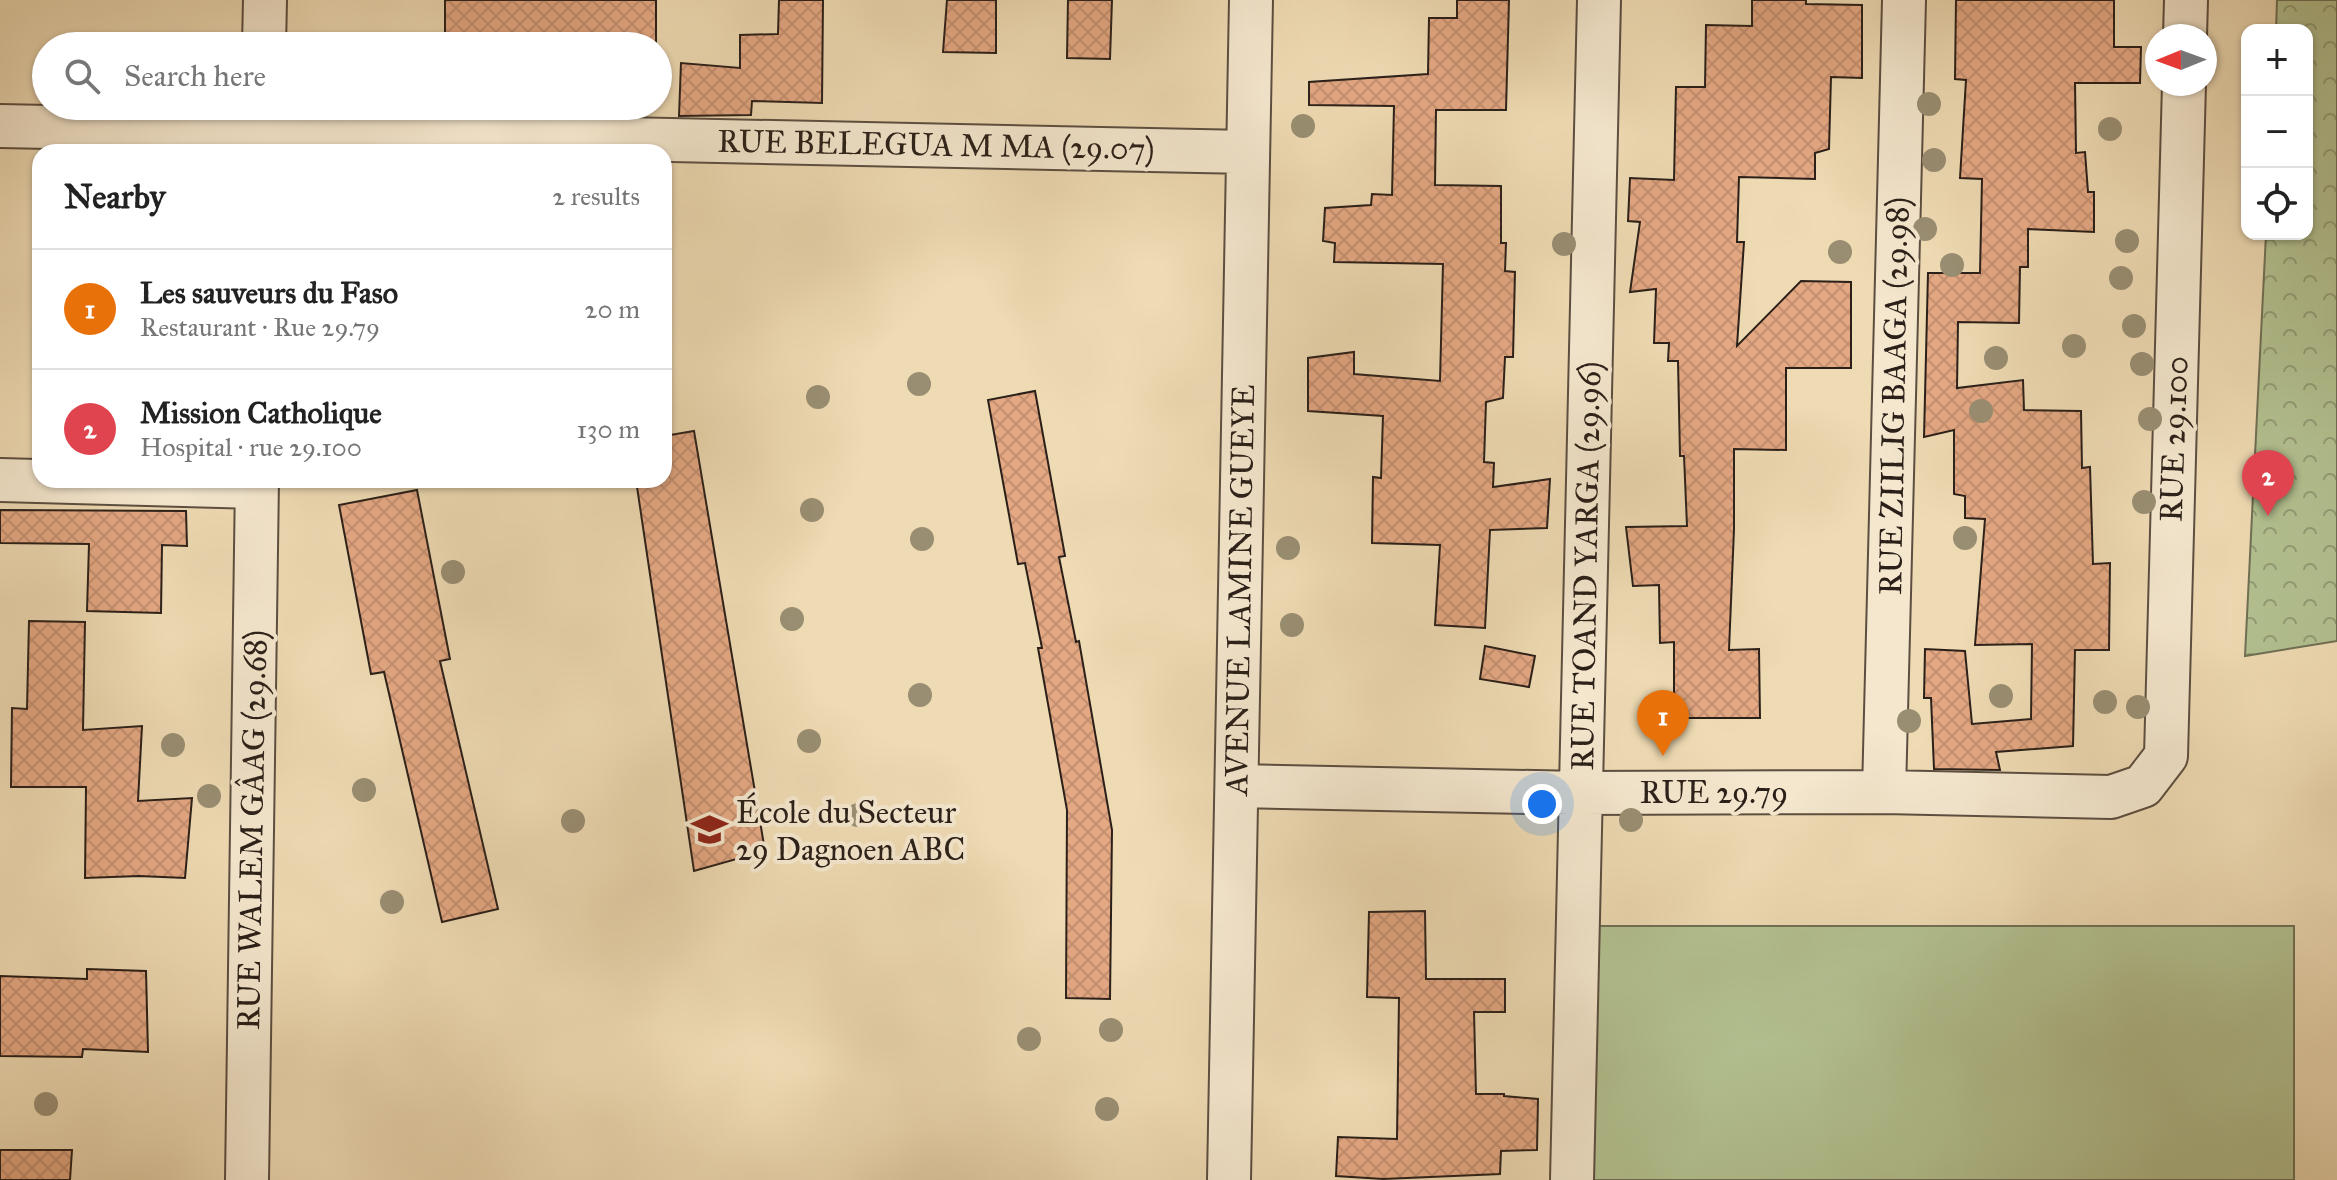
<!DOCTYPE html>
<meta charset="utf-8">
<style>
body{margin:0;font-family:"IM FELL Great Primer",serif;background:#f2f2f2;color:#222}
.controls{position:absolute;right:24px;top:24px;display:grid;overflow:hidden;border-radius:16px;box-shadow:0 2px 6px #0004}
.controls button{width:72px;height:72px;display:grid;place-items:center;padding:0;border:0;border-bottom:2px solid #e0e0e0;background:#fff;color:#222;font:40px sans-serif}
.compass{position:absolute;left:2145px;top:24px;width:72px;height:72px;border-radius:50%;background:#fff;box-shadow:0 2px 6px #0004;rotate:269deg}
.you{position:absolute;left:1542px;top:804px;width:28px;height:28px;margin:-20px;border:6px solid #fff;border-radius:50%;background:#1a73e8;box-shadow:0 0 0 12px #1a73e833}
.badge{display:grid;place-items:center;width:52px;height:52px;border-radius:50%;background:#8f2418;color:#fff;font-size:26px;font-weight:700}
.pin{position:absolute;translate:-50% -66px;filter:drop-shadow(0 2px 4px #0008)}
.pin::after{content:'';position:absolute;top:42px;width:28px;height:24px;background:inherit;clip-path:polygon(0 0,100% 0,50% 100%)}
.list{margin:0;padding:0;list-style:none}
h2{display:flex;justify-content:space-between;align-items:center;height:104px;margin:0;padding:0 32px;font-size:34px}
h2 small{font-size:26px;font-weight:400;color:#767676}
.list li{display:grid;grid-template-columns:52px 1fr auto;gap:24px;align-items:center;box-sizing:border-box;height:120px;padding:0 32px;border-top:2px solid #e0e0e0}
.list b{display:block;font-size:30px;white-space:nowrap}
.list p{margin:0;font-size:26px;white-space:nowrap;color:#767676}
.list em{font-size:26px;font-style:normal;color:#767676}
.icon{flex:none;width:44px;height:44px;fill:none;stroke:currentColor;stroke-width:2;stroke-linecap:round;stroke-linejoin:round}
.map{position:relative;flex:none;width:2337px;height:1180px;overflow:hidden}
.search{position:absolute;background:#fff;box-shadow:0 2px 6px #0004;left:32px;top:32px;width:640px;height:88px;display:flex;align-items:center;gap:20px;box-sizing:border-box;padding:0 28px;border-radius:44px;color:#767676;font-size:30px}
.panel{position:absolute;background:#fff;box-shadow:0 2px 6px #0004;left:32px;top:144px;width:640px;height:344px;border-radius:24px}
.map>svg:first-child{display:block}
.park{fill:url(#park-crowns);stroke:#6f7055;stroke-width:2}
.pitch{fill:#b3c191;stroke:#6f7055;stroke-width:2}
.building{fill:url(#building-cross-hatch);stroke:#2b2019;stroke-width:2}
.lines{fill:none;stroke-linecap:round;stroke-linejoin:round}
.minor-casing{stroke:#5c4e40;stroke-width:46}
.minor{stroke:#f4e7ce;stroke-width:42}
.tree{fill:#998e72}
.labels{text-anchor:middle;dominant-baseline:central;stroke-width:8;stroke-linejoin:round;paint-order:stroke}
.street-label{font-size:32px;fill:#2b2019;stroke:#f4e7ce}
.poi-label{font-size:32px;fill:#2b2019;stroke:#f4e7ce;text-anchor:start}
</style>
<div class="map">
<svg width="2337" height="1180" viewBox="0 0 2337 1180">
<defs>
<pattern id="park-crowns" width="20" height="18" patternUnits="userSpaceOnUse" patternTransform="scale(2)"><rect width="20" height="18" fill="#b3c191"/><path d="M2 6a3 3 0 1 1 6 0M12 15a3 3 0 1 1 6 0" fill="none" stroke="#929c76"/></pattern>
<pattern id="building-cross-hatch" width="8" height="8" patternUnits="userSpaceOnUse" patternTransform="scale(2)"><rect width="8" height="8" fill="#e4a883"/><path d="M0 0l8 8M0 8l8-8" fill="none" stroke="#c49071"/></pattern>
</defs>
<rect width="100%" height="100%" fill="#eedab3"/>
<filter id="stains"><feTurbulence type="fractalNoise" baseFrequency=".0025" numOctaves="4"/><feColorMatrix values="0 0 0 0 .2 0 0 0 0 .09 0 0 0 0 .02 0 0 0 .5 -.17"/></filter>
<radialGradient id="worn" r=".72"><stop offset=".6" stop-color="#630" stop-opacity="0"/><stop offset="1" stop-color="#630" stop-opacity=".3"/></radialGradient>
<path class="park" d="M2277,0H2337V641L2245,656L2266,234H2307V30H2276Z"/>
<path class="pitch" d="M1592,926H2294V1180H1592Z"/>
<path class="building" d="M445,0H656V46H564V42L488,40V46H445Z
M779,0H823L822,103L752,101L751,115L679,116L681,63L740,68V35L778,34Z
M947,0H996V53L943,52Z
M1068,0H1112L1110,59L1067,58Z
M1457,0H1509L1506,110H1436L1435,185L1501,186V243H1506L1505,271L1515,272L1513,357H1505L1503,398L1486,402L1484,462L1494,463L1493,487L1550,479L1547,528L1490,530L1485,628L1435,625L1440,545L1372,543L1373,477L1381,478L1383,416L1308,411V358L1354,352V374L1440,381L1443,264L1334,262L1335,243L1323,241L1325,208L1371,205L1372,194L1392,195L1394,106L1309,105V82L1428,74L1429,18H1457Z
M1752,0H1806V4L1862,5V78L1831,77L1829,149L1815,153V179L1739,177L1737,242H1744L1737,346L1801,281L1851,282V368H1786V450L1734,449V529L1729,650L1759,649L1760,718H1680V699H1674V642L1660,643L1659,585L1633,586L1626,527L1687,526L1684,456H1680L1678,361H1668L1669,343H1654L1656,289L1630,292L1640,222L1628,221L1630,178L1674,180L1676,87H1705L1706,25L1752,26Z
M1956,0H2114V47H2141L2140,83H2075L2076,153L2085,152L2088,192H2094V232L2028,229V267H2020L2019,323L1958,322L1957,388L2023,380L2024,410L2081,411L2082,468L2090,467L2093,564L2110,563L2109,650H2075L2073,746L1996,752L2000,770L1934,769L1931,698H1924L1925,649L1965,651L1972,724L2031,719L2032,644L1975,645L1985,519L1965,518V496L1954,494V430L1924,437L1928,273H1980L1982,179L1960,178L1966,80L1955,79Z
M1035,391L1065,556L1059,557L1076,642L1079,641L1112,830L1110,999L1066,998L1067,810L1038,648H1042L1025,563L1018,564L988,400Z
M694,431L765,851L694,871L636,480H664V436Z
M417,490L450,659L440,661L498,909L442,922L384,672L371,674L339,505Z
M0,510L186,511L187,546L162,545L161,613L87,611L89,544L0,543Z
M29,621L85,622L83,730L142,726L138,801L192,798L185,878L139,876L85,878L86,787H11L12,708L27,709Z
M1485,646L1535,656L1529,687L1480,679Z
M1425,911L1426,979H1505V1012H1474L1476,1094H1504V1096L1538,1099L1537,1150L1501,1151L1500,1174L1383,1179L1336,1176L1338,1137L1397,1139L1399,998L1367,997L1369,912Z
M87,969L146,971L148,1052L83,1049L82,1057L0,1056V976L87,979Z
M0,1150H72L70,1180H0Z"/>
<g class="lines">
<defs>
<path id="minor" d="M2185,36L2186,0
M264,46L265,0
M0,126L1248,152
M0,480L257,487
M1237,786L1580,793L1884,792L2111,797L2143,786L2166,756L2184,84
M1884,792L1904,0
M247,1180L257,480
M1229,1180L1251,0
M1572,1180L1599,0"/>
</defs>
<use href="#minor" class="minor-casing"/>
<use href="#minor" class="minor"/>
</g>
<g class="tree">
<circle cx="1929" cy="104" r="12"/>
<circle cx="1303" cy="126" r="12"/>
<circle cx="2110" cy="129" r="12"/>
<circle cx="1934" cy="160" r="12"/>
<circle cx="1925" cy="229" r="12"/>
<circle cx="2127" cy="241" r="12"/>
<circle cx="1564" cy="244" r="12"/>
<circle cx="1840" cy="252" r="12"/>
<circle cx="1952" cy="265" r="12"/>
<circle cx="2121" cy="278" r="12"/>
<circle cx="2134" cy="326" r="12"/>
<circle cx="2074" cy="346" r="12"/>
<circle cx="1996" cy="358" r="12"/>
<circle cx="2142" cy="364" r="12"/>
<circle cx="919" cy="384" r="12"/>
<circle cx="818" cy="397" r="12"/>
<circle cx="1981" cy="411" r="12"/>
<circle cx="2150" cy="419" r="12"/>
<circle cx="2144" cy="502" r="12"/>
<circle cx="812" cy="510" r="12"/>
<circle cx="1965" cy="538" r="12"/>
<circle cx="922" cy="539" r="12"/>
<circle cx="1288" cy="548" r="12"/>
<circle cx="453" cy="572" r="12"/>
<circle cx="792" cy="619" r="12"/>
<circle cx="1292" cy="625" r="12"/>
<circle cx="920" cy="695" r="12"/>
<circle cx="2001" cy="696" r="12"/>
<circle cx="2105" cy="702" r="12"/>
<circle cx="2138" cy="707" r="12"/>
<circle cx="1909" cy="721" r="12"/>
<circle cx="809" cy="741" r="12"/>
<circle cx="173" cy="745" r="12"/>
<circle cx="364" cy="790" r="12"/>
<circle cx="209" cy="796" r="12"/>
<circle cx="858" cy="815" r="12"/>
<circle cx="1631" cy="820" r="12"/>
<circle cx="573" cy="821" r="12"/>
<circle cx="392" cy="902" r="12"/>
<circle cx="1111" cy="1030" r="12"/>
<circle cx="1029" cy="1039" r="12"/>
<circle cx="46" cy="1104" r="12"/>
<circle cx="1107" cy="1109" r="12"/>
</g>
<defs>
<symbol id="school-bare" viewBox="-9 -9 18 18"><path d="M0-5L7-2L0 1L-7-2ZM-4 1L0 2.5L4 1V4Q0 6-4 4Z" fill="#8f2418" stroke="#f4e7ce" stroke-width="2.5" paint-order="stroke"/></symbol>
</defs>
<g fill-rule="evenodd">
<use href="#school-bare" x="684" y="804" width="51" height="51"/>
</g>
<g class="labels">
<g class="street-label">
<text transform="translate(936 145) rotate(1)">RUE BELEGUA M MA (29.07)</text>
<text transform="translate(1894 396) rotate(-89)">RUE ZIILIG BAAGA (29.98)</text>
<text transform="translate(2174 439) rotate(-88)">RUE 29.100</text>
<text transform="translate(1586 566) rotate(-89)">RUE TOAND YARGA (29.96)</text>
<text transform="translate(1240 590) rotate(-89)">AVENUE LAMINE GUEYE</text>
<text x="1714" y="792">RUE 29.79</text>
<text transform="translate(252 830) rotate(-89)">RUE WALEM GÂAG (29.68)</text>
</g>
<g class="poi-label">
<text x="736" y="812">École du Secteur<tspan x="736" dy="37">29 Dagnoen ABC</tspan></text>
</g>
</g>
<rect width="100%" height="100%" filter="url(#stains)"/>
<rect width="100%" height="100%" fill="url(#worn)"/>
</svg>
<div class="controls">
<button>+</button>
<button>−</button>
<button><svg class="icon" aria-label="locate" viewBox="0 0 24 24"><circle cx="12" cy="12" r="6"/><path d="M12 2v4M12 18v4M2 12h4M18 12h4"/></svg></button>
</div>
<svg class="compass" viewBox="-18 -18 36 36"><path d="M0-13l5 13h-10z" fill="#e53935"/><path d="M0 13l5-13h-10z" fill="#767676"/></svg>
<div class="you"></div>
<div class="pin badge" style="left:1663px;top:756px;background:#e8710a">1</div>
<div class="pin badge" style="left:2268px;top:516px;background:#e0444e">2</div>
<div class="search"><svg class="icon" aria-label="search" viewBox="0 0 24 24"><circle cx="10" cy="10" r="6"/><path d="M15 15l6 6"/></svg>Search here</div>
<section class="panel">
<h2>Nearby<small>2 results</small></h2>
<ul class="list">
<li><span class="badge" style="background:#e8710a">1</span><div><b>Les sauveurs du Faso</b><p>Restaurant · Rue 29.79</p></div><em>20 m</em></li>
<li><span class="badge" style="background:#e0444e">2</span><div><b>Mission Catholique</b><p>Hospital · rue 29.100</p></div><em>130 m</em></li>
</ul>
</section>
</div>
